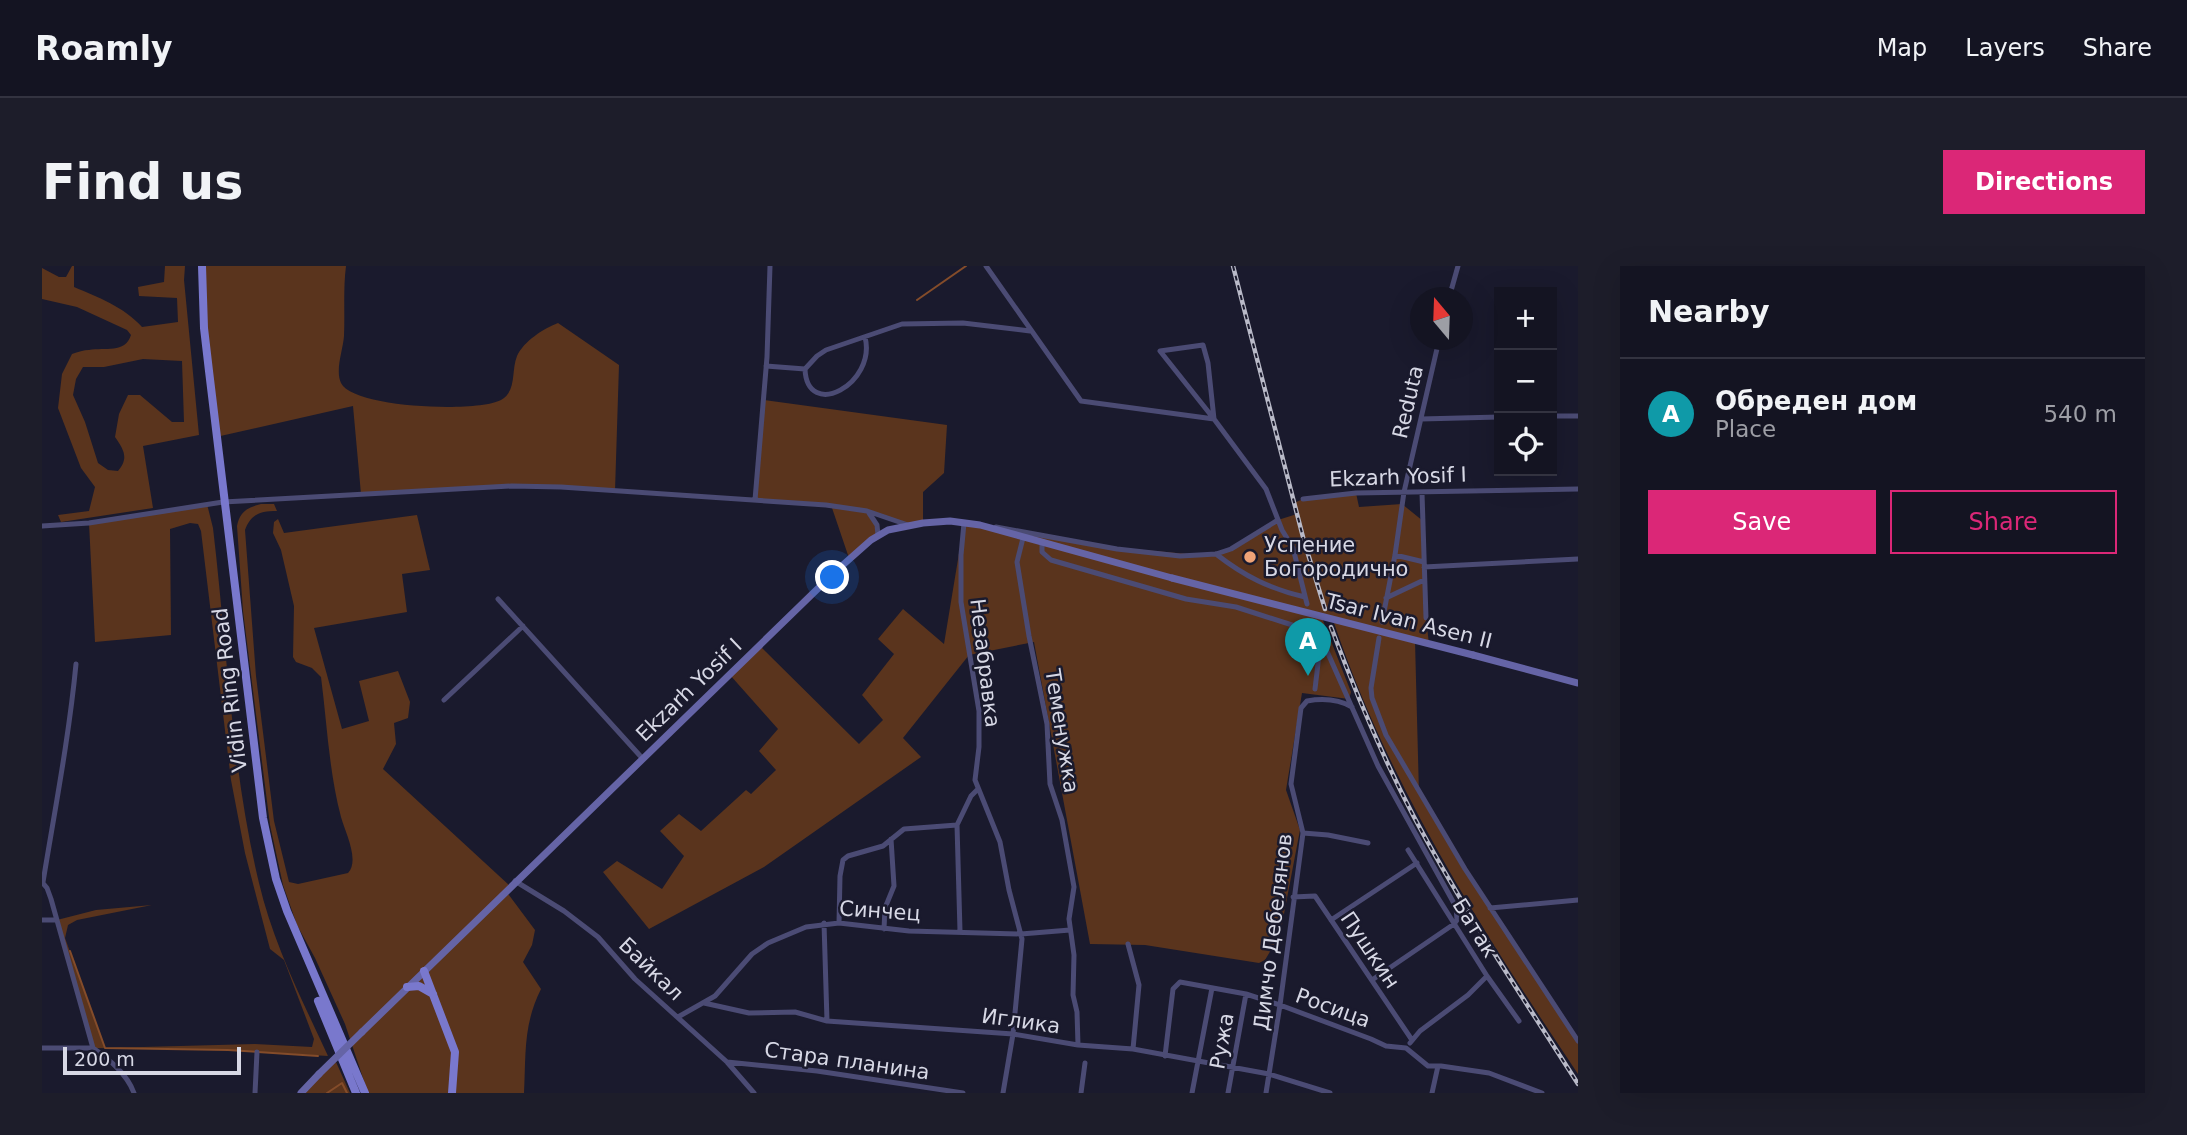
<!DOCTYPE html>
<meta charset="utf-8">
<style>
body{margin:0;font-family:"DejaVu Sans",sans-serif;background:#1d1d2a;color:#f1f3f6}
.controls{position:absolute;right:21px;top:21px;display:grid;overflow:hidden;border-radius:0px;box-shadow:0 7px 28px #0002}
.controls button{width:63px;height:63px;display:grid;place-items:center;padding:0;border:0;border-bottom:2px solid #333340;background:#141422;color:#f1f3f6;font:35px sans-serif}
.compass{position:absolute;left:1368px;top:21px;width:63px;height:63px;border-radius:50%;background:#141422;box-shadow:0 7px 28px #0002;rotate:341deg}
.scale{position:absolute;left:21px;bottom:18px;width:178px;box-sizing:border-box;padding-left:7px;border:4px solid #d7d8e5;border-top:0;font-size:19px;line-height:24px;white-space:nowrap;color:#d7d8e5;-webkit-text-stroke:5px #1a1a2d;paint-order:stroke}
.you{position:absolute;left:791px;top:312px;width:24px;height:24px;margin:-18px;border:5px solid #fff;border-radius:50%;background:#1a73e8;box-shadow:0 0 0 10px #1a73e833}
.badge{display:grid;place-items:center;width:46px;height:46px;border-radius:50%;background:#db2777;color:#fff;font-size:23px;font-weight:700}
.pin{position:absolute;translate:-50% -58px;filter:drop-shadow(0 2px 4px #0008)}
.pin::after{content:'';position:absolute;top:37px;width:24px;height:21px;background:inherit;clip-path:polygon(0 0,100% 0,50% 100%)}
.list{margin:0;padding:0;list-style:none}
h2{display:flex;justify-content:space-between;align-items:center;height:91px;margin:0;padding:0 28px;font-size:30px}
h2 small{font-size:23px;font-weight:400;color:#9d9ea5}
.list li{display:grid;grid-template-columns:46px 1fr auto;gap:21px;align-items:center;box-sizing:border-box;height:112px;padding:0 28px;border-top:2px solid #333340}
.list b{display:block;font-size:26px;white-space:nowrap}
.list p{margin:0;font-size:23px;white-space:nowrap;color:#9d9ea5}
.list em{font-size:23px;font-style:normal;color:#9d9ea5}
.actions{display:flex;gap:14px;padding:21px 28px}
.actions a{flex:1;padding:16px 0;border:2px solid #db2777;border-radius:0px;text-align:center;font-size:24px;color:#db2777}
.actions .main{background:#db2777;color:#fff}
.icon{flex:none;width:38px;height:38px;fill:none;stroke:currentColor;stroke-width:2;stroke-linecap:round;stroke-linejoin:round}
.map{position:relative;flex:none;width:1536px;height:827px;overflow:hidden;border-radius:0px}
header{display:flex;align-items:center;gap:42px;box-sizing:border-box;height:98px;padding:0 35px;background:#141422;border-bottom:2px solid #333340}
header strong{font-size:33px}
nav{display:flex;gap:38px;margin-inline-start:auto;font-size:24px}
.intro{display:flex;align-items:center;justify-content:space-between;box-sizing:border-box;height:168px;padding:0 42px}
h1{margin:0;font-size:49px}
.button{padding:18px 32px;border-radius:0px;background:#db2777;color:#fff;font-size:24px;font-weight:700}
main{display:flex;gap:42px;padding:0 42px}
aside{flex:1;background:#141422;border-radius:0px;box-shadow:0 7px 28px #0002}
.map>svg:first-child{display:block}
.green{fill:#5a341d;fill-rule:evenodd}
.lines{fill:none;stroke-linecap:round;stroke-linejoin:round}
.stream{stroke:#844c2a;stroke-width:2}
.street{stroke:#4b4b74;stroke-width:5}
.secondary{stroke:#6564a6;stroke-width:7}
.primary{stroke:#7978cd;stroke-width:8}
.rail-casing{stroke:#b9bac8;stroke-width:4.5}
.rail{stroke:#1a1a2d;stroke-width:2;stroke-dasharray:5;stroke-linecap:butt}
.secondary-bridge{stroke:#6564a6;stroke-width:7}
.poi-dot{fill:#efa377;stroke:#1a1a2d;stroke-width:2.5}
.labels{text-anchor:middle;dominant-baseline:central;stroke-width:5;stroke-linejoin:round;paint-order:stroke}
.street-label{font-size:21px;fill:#d7d8e5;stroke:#1a1a2d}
.poi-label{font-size:21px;fill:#d7d8e5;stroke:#1a1a2d;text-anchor:start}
</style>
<header>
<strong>Roamly</strong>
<nav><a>Map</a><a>Layers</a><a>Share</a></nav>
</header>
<div class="intro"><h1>Find us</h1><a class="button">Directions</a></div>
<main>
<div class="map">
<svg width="1536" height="827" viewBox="0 0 1536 827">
<rect width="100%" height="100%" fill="#1a1a2d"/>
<path class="green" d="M30,0H32V21C56,31 82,41 100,61L136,56L135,32L97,30L96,21L122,16L123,0H143L142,14L157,169L101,180L111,242L19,256L16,249L47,245L53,221L39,202L16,142L20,108L30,88C36,86 42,84 47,84C63,81 83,88 89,69L85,64L35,41L0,33V2L17,11H24ZM101,93L140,95L142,156H130L98,129H86L77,148L73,171C82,184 87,192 76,205L66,204L56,197L43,156L31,129L34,113L41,101H62Z
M160,0H304C301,23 303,46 302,70C301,84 293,104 299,117C311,142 435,147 459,134C475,125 469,105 475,90C482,75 501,63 516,57L577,99L573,225L470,220L319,228L311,140L174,171Z
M722,134L905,159L902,207L881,226V257L866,259L827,246L831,251L836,269L807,292L789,239L713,234Z
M1314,227L1317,241L1360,238L1381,255L1384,352L1387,378L1373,375L1377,528L1536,775V808C1440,665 1346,518 1291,354L1280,352L1309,426L1307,433L1260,427L1244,524L1258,564L1238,669L1223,694L1217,697L1103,679L1048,678L992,376L927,389L861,472L879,491L722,601L607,663L561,606L575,595L620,623L642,590L618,565L637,548L659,565L704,524L709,528L734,504L717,485L736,463L688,409L718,380L817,478L841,454L820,429L852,388L836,373L861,343L902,378L922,257L1047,279L1157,289L1189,283L1236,254L1255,248L1252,237L1261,233Z
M165,238L171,262C185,380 189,501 217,617C231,677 260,734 286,790L186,784L51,782L15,654L54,644L110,639L35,654L26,659L23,672L63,782L213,778L270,781L272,773L242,694L228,683L203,587L189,514L159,265L156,258L148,257L128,263L129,369L53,376L47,257Z
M219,238H232L235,245C218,245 209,248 203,264L214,410L232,555L247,616L256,618L306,607C318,594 303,566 299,551C287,506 285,457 279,411L270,402L254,396L251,391L252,340L239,284L231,267L232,256L236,253L242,267L375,249L388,304L360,308L365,346L272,362L300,463L327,455L317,415L356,405L368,436L366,452L352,457L354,478L341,503L468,620L464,625L493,664L490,679L481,696L499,723C481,759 484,788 482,827H326L303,758L273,692L255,659L241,619L228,559L222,512L201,345L195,260C198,246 204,242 219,238Z
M294,796L308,827H259Z"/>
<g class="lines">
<path class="stream" d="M875,34L924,0
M28,685L63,782L186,784L276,790
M285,827L300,817L305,827"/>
<path class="street" d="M944,0L1039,135L1172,153L1224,223L1240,264L1251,282L1265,338
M1407,32L1416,0
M1161,79L1166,97L1172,153L1118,85Z
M724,100L763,103L775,90L784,84L860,58L921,57L988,65
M763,103C765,155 835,118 823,71
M1510,150H1536
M1379,153L1457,151
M1380,227L1384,352
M1261,233L1314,227L1536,223
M713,234L725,91L728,0
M827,247L835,259L836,269
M922,257L919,289V336L937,445V481L933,514L958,576L967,624L980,673L971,768L961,827
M0,260L47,257L181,236L470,220L519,221L784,239L825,245L866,259
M954,261L1075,283L1138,290L1157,289L1174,288L1189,283L1236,254
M981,272L975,296L987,370L1005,458L1008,518L1020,554L1032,621L1027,653L1032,689L1031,729L1035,746L1036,779
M1000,277V286L1009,294L1144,333L1194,341L1275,367L1279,372L1273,423
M1174,288C1202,310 1228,323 1263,331
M1353,289L1382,296
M1382,301L1536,293
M1344,332L1382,314
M456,333L601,493
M1272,356L1336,500L1414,641L1415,654L1412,658L1330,714
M1340,356L1353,289L1362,226L1397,74
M1337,372L1329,422L1330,432L1344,469L1423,603L1536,775
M402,434L481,360
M915,559L918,665
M1261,567L1286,569L1326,577
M1366,584L1445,710L1477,755
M473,615L522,645L556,671L593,713L685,796L712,827
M0,616L5,622L9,633L51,782C68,794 85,808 92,827
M1,616C13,543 27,471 34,398
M1251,631L1273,630L1370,774
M1448,642L1536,634
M0,654H15
M1289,654L1375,597
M782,657L785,755
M797,657L798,610L801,594L806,590L841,580L862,563L915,559L929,530L936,523
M842,663L843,642L852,620L849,573
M1086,678L1097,719L1091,783
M662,737L707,747L753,746L785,755L971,768L1036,779L1091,783L1227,808L1288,827
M636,751L673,730L710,688L726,677L764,661L797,657L867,665L979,668L1028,664
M1368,777L1378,765L1426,729L1445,710
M0,782H51
M1123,790L1131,723L1138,716L1204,728L1238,739L1329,773L1344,780L1364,782L1386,800H1399L1447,807L1500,827
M685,796L775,805L921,827
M213,827L215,786
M1039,827L1043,797
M1150,827L1170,722
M1186,827L1204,728
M1224,827L1238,739L1261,567L1249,518L1259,442L1265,435C1282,432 1296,433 1310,441
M1390,827L1396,800"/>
<path class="secondary" d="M1431,389L1536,417
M320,766L794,305L829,274L846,264L881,257L908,255L938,259L1130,312
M259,827L277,808"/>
<path class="primary" d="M160,0L162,62L167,105L221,552L234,613L245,645L323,827
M382,705L413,786L410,827
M365,721L377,720L391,728
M276,735L314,827"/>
<defs>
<path id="rail" d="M1191,0L1262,275L1283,343
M1289,361C1313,425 1340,490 1372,551C1421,643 1480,730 1536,818"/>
</defs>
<use href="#rail" class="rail-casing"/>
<use href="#rail" class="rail"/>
<path class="secondary-bridge" d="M1130,312L1431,389
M277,808L320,766"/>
</g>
<circle class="poi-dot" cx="1208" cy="291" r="7"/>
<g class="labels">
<g class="street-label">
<text transform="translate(1366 136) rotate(-77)">Reduta</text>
<text transform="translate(1356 211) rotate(-2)">Ekzarh Yosif I</text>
<text transform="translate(1367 355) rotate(14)">Tsar Ivan Asen II</text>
<text transform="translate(943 397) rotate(83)">Незабравка</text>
<text transform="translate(188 424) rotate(-97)">Vidin Ring Road</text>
<text transform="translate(647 424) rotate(-44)">Ekzarh Yosif I</text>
<text transform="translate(1020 465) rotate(81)">Теменужка</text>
<text transform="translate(838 645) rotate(4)">Синчец</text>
<text transform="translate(1433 662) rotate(58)">Батак</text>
<text transform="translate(1231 666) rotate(-83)">Димчо Дебелянов</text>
<text transform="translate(1328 684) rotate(56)">Пушкин</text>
<text transform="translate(609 703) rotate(44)">Байкал</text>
<text transform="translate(1291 742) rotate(20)">Росица</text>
<text transform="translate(979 755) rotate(8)">Иглика</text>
<text transform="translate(1180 775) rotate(-80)">Ружа</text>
<text transform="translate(805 795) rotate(8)">Стара планина</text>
</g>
<g class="poi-label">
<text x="1222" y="279">Успение<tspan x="1222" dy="24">Богородично</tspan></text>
</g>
</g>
</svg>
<div class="controls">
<button>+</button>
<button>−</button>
<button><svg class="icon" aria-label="locate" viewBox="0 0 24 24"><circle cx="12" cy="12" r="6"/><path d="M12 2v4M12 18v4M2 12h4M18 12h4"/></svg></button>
</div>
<svg class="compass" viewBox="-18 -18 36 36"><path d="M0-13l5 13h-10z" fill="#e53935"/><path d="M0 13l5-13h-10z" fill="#9d9ea5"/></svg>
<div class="scale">200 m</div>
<div class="you"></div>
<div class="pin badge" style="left:1266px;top:410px;background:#0f9aa8">A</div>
</div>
<aside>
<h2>Nearby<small></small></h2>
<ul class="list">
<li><span class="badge" style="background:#0f9aa8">A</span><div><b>Обреден дом</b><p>Place</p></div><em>540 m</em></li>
</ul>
<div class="actions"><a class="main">Save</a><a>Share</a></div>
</aside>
</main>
